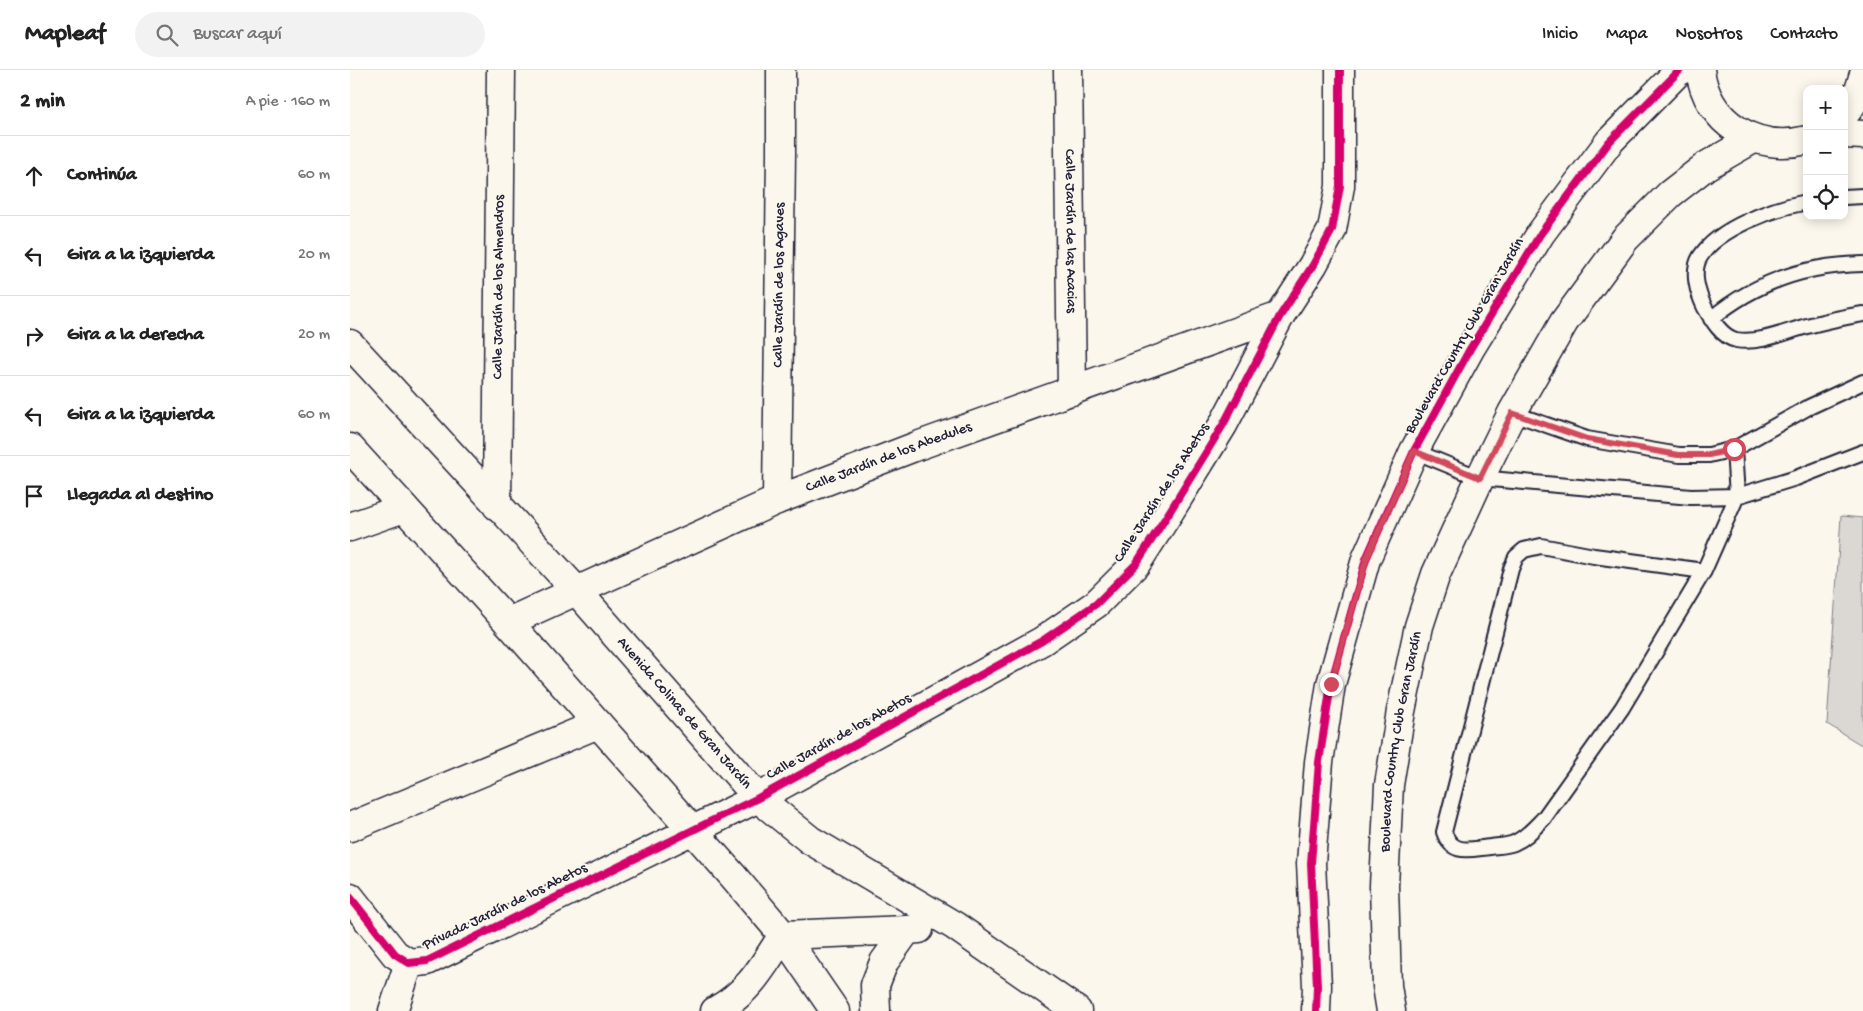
<!DOCTYPE html>
<html lang="es">
<meta charset="utf-8">
<style>
body{margin:0;font-family:"Gochi Hand",sans-serif;background:#f2f2f2;color:#222}
.controls{position:absolute;right:15px;top:15px;display:grid;overflow:hidden;border-radius:10px;box-shadow:0 2px 12px #0003}
.controls button{width:45px;height:45px;display:grid;place-items:center;padding:0;border:0;border-bottom:1px solid #e0e0e0;background:#fff;color:#222;font:25px sans-serif}
.stop{position:absolute;width:15px;height:15px;margin:-11px;border:4px solid #d1495b;border-radius:50%;background:#fff}
.stop.end{background:#d1495b;border-color:#fff;box-shadow:0 1px 5px #0008}
.list{margin:0;padding:0;list-style:none}
h2{display:flex;justify-content:space-between;align-items:center;height:65px;margin:0;padding:0 20px;font-size:21px}
h2 small{font-size:16px;font-weight:400;color:#767676}
.list li{display:grid;grid-template-columns:32px 1fr auto;gap:15px;align-items:center;box-sizing:border-box;height:80px;padding:0 20px;border-top:1px solid #e0e0e0}
.list b{display:block;font-size:19px;white-space:nowrap}
.list em{font-size:16px;font-style:normal;color:#767676}
.icon{flex:none;width:28px;height:28px;fill:none;stroke:currentColor;stroke-width:2;stroke-linecap:round;stroke-linejoin:round}
.map{position:relative;flex:none;width:1513px;height:941px;overflow:hidden}
header{display:flex;align-items:center;gap:30px;box-sizing:border-box;height:70px;padding:0 25px;background:#fff;border-bottom:1px solid #e0e0e0}
header strong{font-size:24px}
nav{display:flex;gap:28px;margin-inline-start:auto;font-size:18px}
.search{width:350px;height:45px;background:#f2f2f2;display:flex;align-items:center;gap:12px;box-sizing:border-box;padding:0 18px;border-radius:28px;color:#767676;font-size:19px}
main{display:flex}
aside{flex:1;background:#fff}
.map>svg:first-child{display:block}
.pitch{fill:#dbd8d3;stroke:#7e7d87}
.lines{fill:none;stroke-linecap:round;stroke-linejoin:round}
.service-casing{stroke:#22223b;stroke-width:18}
.minor-casing{stroke:#22223b;stroke-width:31}
.service{stroke:#fbf7ec;stroke-width:14}
.minor{stroke:#fbf7ec;stroke-width:28}
.cycleway-casing{stroke:#fbf7ec;stroke-width:11}
.cycleway{stroke:#d6006c;stroke-width:8}
.route{stroke:#d1495b;stroke-width:6}
.labels{text-anchor:middle;dominant-baseline:central;stroke-width:4;stroke-linejoin:round;paint-order:stroke}
.street-label{font-size:15px;fill:#22223b;stroke:#fbf7ec}
</style>
<header>
<strong>Mapleaf</strong>
<div class="search"><svg class="icon" aria-label="search" viewBox="0 0 24 24"><circle cx="10" cy="10" r="6"/><path d="M15 15l6 6"/></svg>Buscar aquí</div>
<nav><a>Inicio</a><a>Mapa</a><a>Nosotros</a><a>Contacto</a></nav>
</header>
<main>
<aside>
<h2>2 min<small>A pie · 160 m</small></h2>
<ul class="list">
<li><svg class="icon" aria-label="ahead" viewBox="0 0 24 24"><path d="M12 20V5M6 11l6-6 6 6"/></svg><div><b>Continúa</b></div><em>60 m</em></li>
<li><svg class="icon" aria-label="left" viewBox="0 0 24 24"><path d="M17 20v-9H6M10 6l-5 5 5 5"/></svg><div><b>Gira a la izquierda</b></div><em>20 m</em></li>
<li><svg class="icon" aria-label="right" viewBox="0 0 24 24"><path d="M7 20v-9h11M14 6l5 5-5 5"/></svg><div><b>Gira a la derecha</b></div><em>20 m</em></li>
<li><svg class="icon" aria-label="left" viewBox="0 0 24 24"><path d="M17 20v-9H6M10 6l-5 5 5 5"/></svg><div><b>Gira a la izquierda</b></div><em>60 m</em></li>
<li><svg class="icon" aria-label="arrive" viewBox="0 0 24 24"><path d="M6 21V4h12l-3 4 3 4H6"/></svg><div><b>Llegada al destino</b></div></li>
</ul>
</aside>
<div class="map">
<svg width="1513" height="941" viewBox="0 0 1513 941">
<rect width="100%" height="100%" fill="#fbf7ec"/>
<filter id="ink" filterUnits="userSpaceOnUse"><feTurbulence type="fractalNoise" baseFrequency=".02" numOctaves="2"/><feDisplacementMap in="SourceGraphic" scale="10" xChannelSelector="R" yChannelSelector="G"/><feConvolveMatrix kernelMatrix="1 2 1 2 8 2 1 2 1" color-interpolation-filters="sRGB"/></filter>
<g filter="url(#ink)">
<path class="pitch" d="M1491,446L1513,448V676L1477,654Z"/>
<g class="lines">
<defs>
<path id="service" d="M1494,127L1513,126
M1457,132C1424,138 1368,158 1350,187C1341,202 1348,224 1355,238C1362,250 1372,267 1386,270C1409,274 1435,262 1457,256C1476,251 1494,247 1513,244
M1361,249C1405,212 1456,195 1513,194
M1162,343L1237,369L1329,385H1359L1384,379L1459,337L1513,312
M1064,381L1130,408L1341,427L1387,426L1446,408L1513,382
M1354,501L1244,486L1191,476L1174,480L1166,487L1161,499L1094,762C1102,786 1120,779 1140,777C1147,776 1157,776 1164,773C1176,768 1185,757 1194,748L1272,638L1354,501L1387,426L1384,379"/>
<g id="minor">
<path id="s1" d="M718,0L722,321"/>
<path d="M1350,0C1357,53 1406,83 1457,70"/>
<path d="M1494,45C1504,33 1510,21 1513,7"/>
<path d="M1494,64L1513,65"/>
<path id="s2" d="M0,274L226,520L408,728L460,770L605,856L727,941"/>
<path d="M0,378L158,552L383,806L433,865L485,941"/>
<path id="s3" d="M427,430L431,82V0"/>
<path id="s4" d="M147,436L151,0"/>
<path d="M0,457L54,438"/>
<path id="s5" d="M158,552L427,430L567,376L930,246"/>
<path d="M0,757L248,654"/>
<path d="M0,827L45,884L59,893L77,891L408,728L692,571L746,534L786,494L820,441L873,355L930,246L963,195L982,160L990,116V0"/>
<path d="M43,941L59,893"/>
<path d="M365,941C399,923 413,896 433,865L557,860"/>
<path d="M526,941L525,915L534,892L557,860L569,859"/>
<path d="M966,941L967,916L961,793L969,692L981,614L1016,489L1064,381L1120,279L1191,163L1259,72L1330,0"/>
<path id="s6" d="M1041,941L1037,916L1034,816L1039,715L1051,641L1069,556L1086,504L1130,408L1162,343L1214,252L1275,169L1320,124L1356,96L1403,69"/>
</g>
</defs>
<use href="#service" class="service-casing"/>
<use href="#minor" class="minor-casing"/>
<use href="#service" class="service"/>
<use href="#minor" class="minor"/>
<defs>
<path id="cycleway" d="M0,827L45,884L59,893L77,891L408,728L692,571L746,534L786,494L820,441L873,355L930,246L963,195L982,160L990,116V0
M966,941L967,916L961,793L969,692L981,614L1016,489L1064,381L1120,279L1191,163L1259,72L1330,0"/>
</defs>
<use href="#cycleway" class="cycleway-casing"/>
<use href="#cycleway" class="cycleway"/>
</g>
</g>
<g class="lines" filter="url(#ink)">
<path class="route" d="M981,614L1016,490L1064,381L1130,408L1162,343L1237,369L1328,385H1359L1384,379"/>
</g>
<g class="labels">
<g class="street-label">
<text stroke="none"><textPath href="#s1" startOffset="161">Calle Jardín de las Acacias</textPath></text>
<text stroke="none"><textPath href="#s3" startOffset="215">Calle Jardín de los Agaves</textPath></text>
<text stroke="none"><textPath href="#s4" startOffset="219">Calle Jardín de los Almendros</textPath></text>
<text transform="translate(1115 266) rotate(-60)">Boulevard Country Club Gran Jardín</text>
<text stroke="none"><textPath href="#s5" startOffset="415">Calle Jardín de los Abedules</textPath></text>
<text transform="translate(812 423) rotate(-57)">Calle Jardín de los Abetos</text>
<text stroke="none"><textPath href="#s2" startOffset="498">Avenida Colinas de Gran Jardín</textPath></text>
<text transform="translate(489 667) rotate(-29)">Calle Jardín de los Abetos</text>
<text stroke="none"><textPath href="#s6" startOffset="271">Boulevard Country Club Gran Jardín</textPath></text>
<text transform="translate(155 837) rotate(-26)">Privada Jardín de los Abetos</text>
</g>
</g>
</svg>
<div class="controls">
<button>+</button>
<button>−</button>
<button><svg class="icon" aria-label="locate" viewBox="0 0 24 24"><circle cx="12" cy="12" r="6"/><path d="M12 2v4M12 18v4M2 12h4M18 12h4"/></svg></button>
</div>
<div class="stop" style="left:1384px;top:379px"></div>
<div class="stop end" style="left:981px;top:614px"></div>
</div>
</main>
